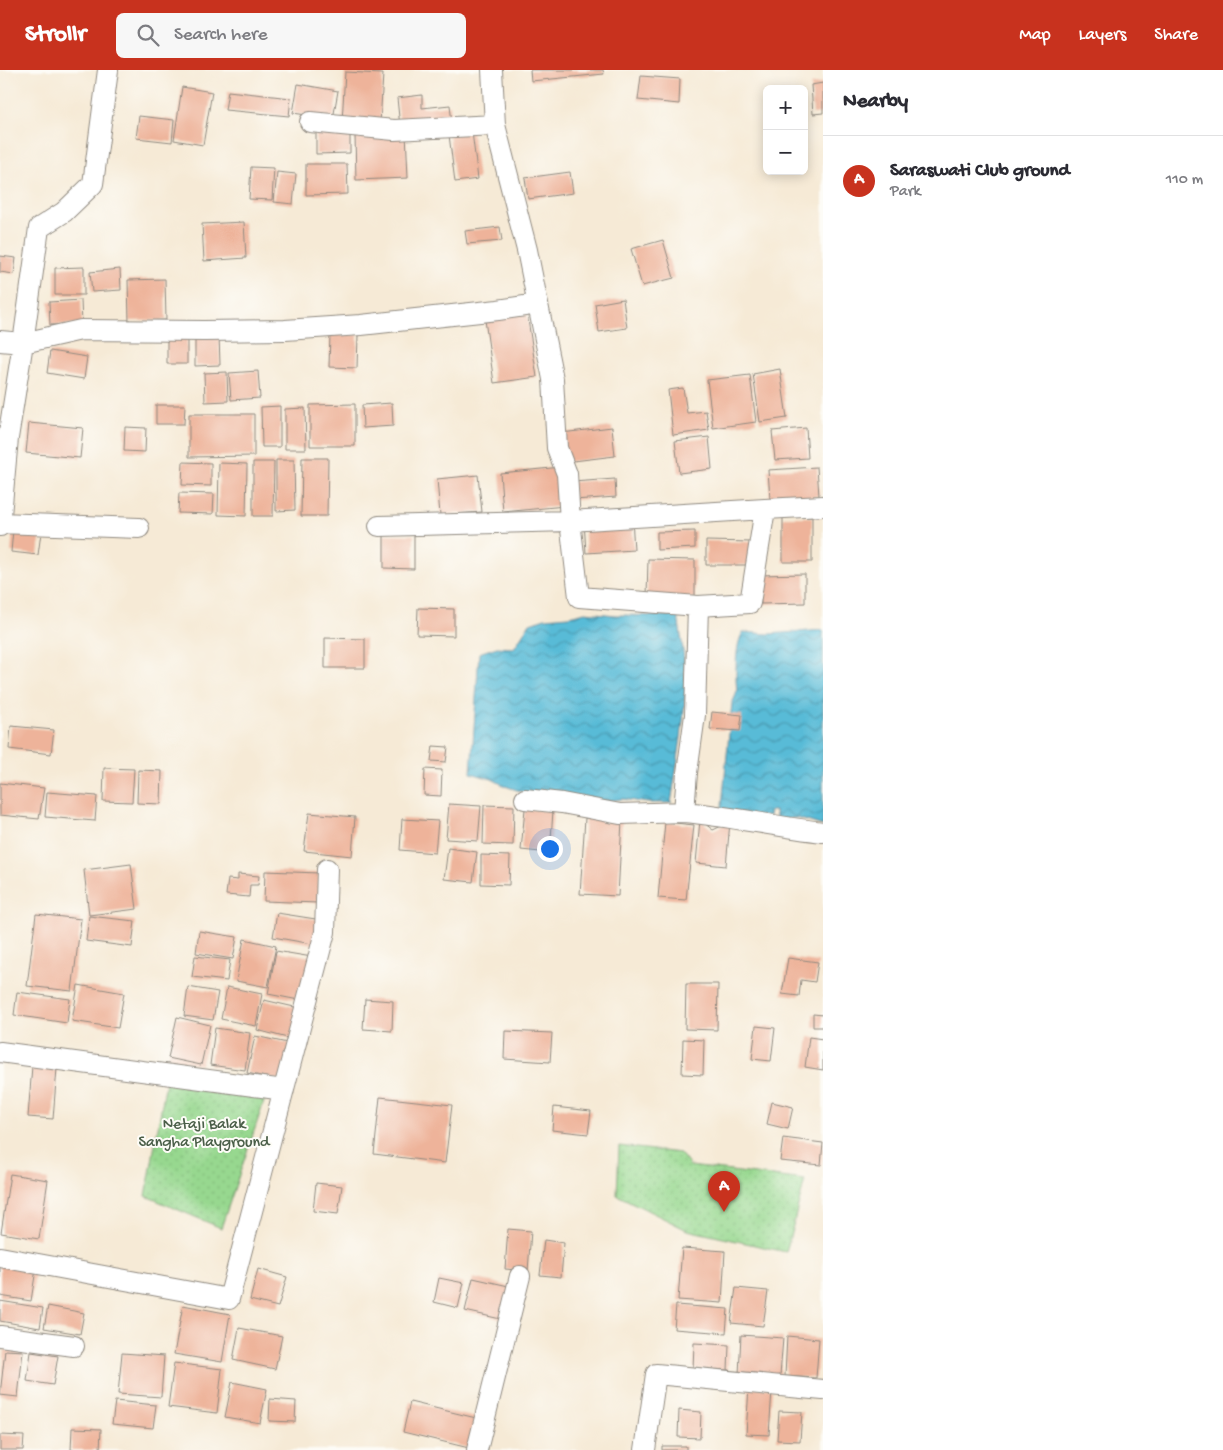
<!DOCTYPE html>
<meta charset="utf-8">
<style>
body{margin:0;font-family:"Gochi Hand",sans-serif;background:#f7f7f7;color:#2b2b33}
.controls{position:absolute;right:15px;top:15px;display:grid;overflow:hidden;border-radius:8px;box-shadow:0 2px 12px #0003}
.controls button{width:45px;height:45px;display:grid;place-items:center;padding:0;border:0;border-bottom:1px solid #e1e1e2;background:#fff;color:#2b2b33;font:25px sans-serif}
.you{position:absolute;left:549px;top:778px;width:18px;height:18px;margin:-12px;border:4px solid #fff;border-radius:50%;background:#1a73e8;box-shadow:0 0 0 8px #1a73e833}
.badge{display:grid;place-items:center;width:32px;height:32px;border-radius:50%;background:#c8321e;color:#fff;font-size:16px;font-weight:700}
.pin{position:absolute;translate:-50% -41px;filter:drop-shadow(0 1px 2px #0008)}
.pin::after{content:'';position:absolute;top:26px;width:18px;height:15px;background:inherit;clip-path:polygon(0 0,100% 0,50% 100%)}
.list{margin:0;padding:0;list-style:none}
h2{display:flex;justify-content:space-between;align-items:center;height:65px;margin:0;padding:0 20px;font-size:21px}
h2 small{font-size:16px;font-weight:400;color:#7c7c81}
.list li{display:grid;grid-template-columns:32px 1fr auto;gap:15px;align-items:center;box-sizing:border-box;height:90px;padding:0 20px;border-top:1px solid #e1e1e2}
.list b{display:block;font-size:19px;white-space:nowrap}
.list p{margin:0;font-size:16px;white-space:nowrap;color:#7c7c81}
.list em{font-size:16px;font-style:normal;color:#7c7c81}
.icon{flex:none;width:28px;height:28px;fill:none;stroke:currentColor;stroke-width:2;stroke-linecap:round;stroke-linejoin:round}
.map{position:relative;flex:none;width:823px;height:1380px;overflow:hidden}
header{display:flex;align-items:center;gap:30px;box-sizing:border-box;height:70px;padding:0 25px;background:#c8321e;color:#fff}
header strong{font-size:24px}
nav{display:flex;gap:28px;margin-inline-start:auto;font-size:18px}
.search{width:350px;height:45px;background:#f7f7f7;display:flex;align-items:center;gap:12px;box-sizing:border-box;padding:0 18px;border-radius:8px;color:#7c7c81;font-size:19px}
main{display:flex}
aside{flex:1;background:#fff}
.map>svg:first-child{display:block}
.park{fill:url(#park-dots);stroke:#61825d}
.water{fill:url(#water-waves);stroke:#427381}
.building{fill:#eeb39a}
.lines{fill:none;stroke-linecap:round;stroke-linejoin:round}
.minor-casing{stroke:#908a80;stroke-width:22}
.minor{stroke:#fff;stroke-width:20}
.labels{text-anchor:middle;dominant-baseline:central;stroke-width:4;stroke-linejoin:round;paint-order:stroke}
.park-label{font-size:16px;fill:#4b5f49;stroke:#fdfcf7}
</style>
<header>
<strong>Strollr</strong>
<div class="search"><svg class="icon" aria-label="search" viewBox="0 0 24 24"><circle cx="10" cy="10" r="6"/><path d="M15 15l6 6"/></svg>Search here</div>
<nav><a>Map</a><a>Layers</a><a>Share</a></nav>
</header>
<main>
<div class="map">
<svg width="823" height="1380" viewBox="0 0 823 1380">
<defs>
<pattern id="park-dots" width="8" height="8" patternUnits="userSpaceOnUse" patternTransform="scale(1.25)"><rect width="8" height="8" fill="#97d88f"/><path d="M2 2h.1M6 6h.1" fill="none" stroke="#82ba7c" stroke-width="1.8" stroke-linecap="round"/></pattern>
<pattern id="water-waves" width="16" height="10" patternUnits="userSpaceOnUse" patternTransform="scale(1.25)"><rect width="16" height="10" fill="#58bbd7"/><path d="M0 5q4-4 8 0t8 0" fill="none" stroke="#4998af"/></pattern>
</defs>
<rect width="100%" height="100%" fill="#fdfcf7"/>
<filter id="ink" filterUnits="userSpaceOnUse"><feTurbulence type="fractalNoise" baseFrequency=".02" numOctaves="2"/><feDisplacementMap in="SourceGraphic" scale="10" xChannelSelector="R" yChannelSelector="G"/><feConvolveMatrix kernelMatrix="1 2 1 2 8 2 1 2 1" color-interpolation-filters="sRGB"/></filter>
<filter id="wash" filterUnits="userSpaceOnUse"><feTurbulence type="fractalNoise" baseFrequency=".0096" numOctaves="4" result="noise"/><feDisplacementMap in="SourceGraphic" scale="20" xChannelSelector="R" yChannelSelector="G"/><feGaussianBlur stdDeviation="1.12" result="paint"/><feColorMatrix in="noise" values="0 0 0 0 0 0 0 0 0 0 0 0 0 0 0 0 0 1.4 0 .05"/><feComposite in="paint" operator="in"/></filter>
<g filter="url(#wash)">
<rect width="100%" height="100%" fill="#f6ead6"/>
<path class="park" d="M166,1011L267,1023L221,1158L146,1126Z
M619,1076L680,1083L690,1096L805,1110L786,1182L687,1160L617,1125Z"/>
<path class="water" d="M585,542L616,545L678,546C681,565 684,584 685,603C687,643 677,693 671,733H648L622,729L601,732L529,724L505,716L492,709L471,703L479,583L497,577L514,578L530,553L545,548L569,546Z
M823,560V756L797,748L776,749L775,741H770L769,746H721L732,633C739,621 736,619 736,606C736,592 736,574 743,562L769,564Z"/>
<g id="blocks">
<path class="building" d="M530,0H603L604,4L531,11Z
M345,2L383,4L380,54L342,52Z
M641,6L680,9L679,34L638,30Z
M823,13V43L813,44L811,15Z
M298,14L338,21L333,49L293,43Z
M182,17L212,22L203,75L174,70Z
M228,21L291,28L289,46L225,40Z
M422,25V38L450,35L452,53L400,57L397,28Z
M139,46L174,50L172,72L136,68Z
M316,62H350V83L316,84Z
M406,62L408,108L356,110L355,64Z
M472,62L478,109L455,112L449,65Z
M306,94H347L348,124L306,125Z
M251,97L274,98L272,130L249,129Z
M277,102L296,104L293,134L274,132Z
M570,102L573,123L528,129L525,108Z
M244,152L246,188L204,191L202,154Z
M500,157L502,171L467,174L465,161Z
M663,170L674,208L642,216L631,179Z
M0,186L16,188L14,204L0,202Z
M84,197V225H55V198Z
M120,199L121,220L92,222L90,202Z
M165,209L166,250L129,251L128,210Z
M623,229L627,258L599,262L595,234Z
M81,230L82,254L50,255L49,232Z
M527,243L537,307L494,313L485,250Z
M330,264L358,265L357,298L329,297Z
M167,265H187V294H167Z
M219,265L220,295L195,296V266Z
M50,281L87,287L84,309L47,303Z
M780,299L787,348L760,352L753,304Z
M258,301L260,328L231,330L229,303Z
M227,302L228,331L205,332L204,303Z
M750,305L756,352L713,358L707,310Z
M683,318L687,343L706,341L709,360L673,365L668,320Z
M392,333L393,356L363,358L362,335Z
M355,334V376H310V335Z
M156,335H185L184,354H156Z
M280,336V377H262L261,337Z
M305,338L306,379H285V339Z
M189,344H254V386L189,387Z
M29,353L83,358L80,388L26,383Z
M125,357L146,358L145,382L124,381Z
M612,357L615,386L565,392L561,363Z
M806,358L808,388L775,390L772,361Z
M709,367L712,399L679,403L675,371Z
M302,388H328L327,446H301Z
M276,390H294L295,440L276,441Z
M183,392L211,393V416L182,415Z
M253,392H274L273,446H253Z
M219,393L247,394L246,446L218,445Z
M562,397L565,436L503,442L500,403Z
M817,397L819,426L770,429L768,400Z
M478,405L482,442L440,445L437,409Z
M615,409L616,427L574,430L572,412Z
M179,423L214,424L213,444L178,443Z
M783,447H812V492H783Z
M632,448L634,480L586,483L584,451Z
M13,460L41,463L38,485L11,482Z
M695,461V478L657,480V462Z
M384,464L414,465V499L384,498Z
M706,471L752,472L751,495H706Z
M648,489L695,490V528L647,527Z
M805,504V533L761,534L760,505Z
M418,538L454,539V566L417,565Z
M325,568L365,569V598H325Z
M712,642L742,645L740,661L710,659Z
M11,656L54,660L51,684L9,679Z
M433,676L448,677L446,692L431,691Z
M104,698L134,699L132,732L103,731Z
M425,699L442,700L441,726L424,725Z
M138,700L162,701L161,734L137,733Z
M0,713L44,718L39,749L0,745Z
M47,722L97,726L95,751L45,747Z
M449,734L481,736L478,771L446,769Z
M484,735L514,736L513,775L483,774Z
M525,739L553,741L550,783L521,780Z
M309,743L355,747L352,786L304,781Z
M585,748L622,750L618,826L580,824Z
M402,749L438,751L435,783L400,780Z
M700,750L713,760L730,752L726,796L696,793Z
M665,752L694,755L686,830L658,828Z
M448,778L477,782L473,812L444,809Z
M481,785L510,786L509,815L481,814Z
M131,794L137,839L89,845L84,800Z
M265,801L319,803L318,833L264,831Z
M238,804L259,806L258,815H250L249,827L226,825L228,809L238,810Z
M277,843L322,850L318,875L273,867Z
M36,844L81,849L72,921L27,916Z
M89,846L135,851L132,877L86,871Z
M199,861L237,867L233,889L196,883Z
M244,869L276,876L268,917L236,911Z
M276,881L312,887L304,931L268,924Z
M195,886L230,890L227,911L192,907Z
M788,888L818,892L815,912L801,910L799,926L782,924Z
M686,914H718L717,960L685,959Z
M78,915L124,923L118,958L72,951Z
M188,917L218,922L213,950L184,946Z
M227,917L262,924L256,956L221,949Z
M17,922L70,929L67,953L14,945Z
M365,929L393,931L392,961L363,959Z
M264,930L303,939L295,970L257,960Z
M813,944L823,945V957H813Z
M177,947L210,955L201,995L168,988Z
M756,956L775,958L771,991L752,989Z
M215,958L250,963L245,1000L210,995Z
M505,961L552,963L550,992L504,989Z
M255,966L292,974L284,1011L247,1003Z
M809,967L823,969V1000L805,997Z
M683,969L704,970L703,1005L682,1004Z
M32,996L57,998L53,1049L28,1047Z
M380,1027L452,1035L445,1093L374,1084Z
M772,1032L793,1037L788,1059L767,1054Z
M554,1037L591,1041L588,1064L552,1060Z
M783,1068L823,1073L821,1095L780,1091Z
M10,1104L48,1110L39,1169L1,1163Z
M316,1113L342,1116L338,1144L313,1141Z
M508,1159L531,1161L528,1201L505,1199Z
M544,1170L564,1173L561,1207L540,1205Z
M682,1178L725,1181L722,1233L678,1230Z
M0,1194L36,1199L31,1231L0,1226Z
M258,1199L287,1207L278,1237L250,1230Z
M439,1208L464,1213L458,1238L434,1232Z
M473,1208L513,1217L505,1250L465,1241Z
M736,1218L768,1221L763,1256L731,1253Z
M0,1231L43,1238L40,1258L0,1251Z
M183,1235L230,1244L222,1292L174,1284Z
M676,1235L728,1239L726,1263L674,1259Z
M48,1236L84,1243L80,1264L44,1258Z
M239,1258L282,1266L275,1299L233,1290Z
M741,1265L783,1268L780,1306L739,1304Z
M787,1266L819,1269L816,1308L785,1306Z
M694,1273L729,1275L728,1300L693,1299Z
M5,1280L23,1281L18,1327L0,1325Z
M31,1282L58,1286L53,1315L27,1311Z
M122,1283L164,1286L161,1327L118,1324Z
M174,1293L222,1299L217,1343L168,1337Z
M232,1312L267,1319L260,1353L225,1347Z
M749,1317L772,1319L769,1365L746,1364Z
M270,1329L296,1331L295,1352L269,1351Z
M115,1331L156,1335L153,1358L112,1354Z
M410,1332L476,1348L469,1378L403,1362Z
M679,1340L701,1342L700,1368L678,1367Z
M779,1341L802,1342L800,1371L777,1370Z
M72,1358L101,1359L100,1380H71Z
M0,1365L24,1366L23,1380H0Z
M662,1376H686V1380H662Z"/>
</g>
</g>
<g filter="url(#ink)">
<use href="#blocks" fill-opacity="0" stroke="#908a80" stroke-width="1"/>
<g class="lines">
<defs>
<path id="minor" d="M492,0L495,55L527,180L553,309L557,378L567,404L570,451L579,527L698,536L750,533L765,439L823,436
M310,52L394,60L495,55
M0,271L23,273L81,260L204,261L285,260L361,255L498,240L538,234
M0,453L139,458
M0,456L8,368L23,273L39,158L64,142L93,114L108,0
M379,456L570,451L765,439
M525,729L562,733L620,744L684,742L687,703L695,645L698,536
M684,742C731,746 776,757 823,762
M0,982L284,1020
M0,1187L229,1229L325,862L327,799
M0,1266L74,1276
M477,1380L520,1206
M645,1380L656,1304L823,1320"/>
</defs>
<use href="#minor" class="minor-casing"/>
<use href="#minor" class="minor"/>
</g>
</g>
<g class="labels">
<g class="park-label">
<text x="204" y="1055">Netaji Balak<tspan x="204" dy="18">Sangha Playground</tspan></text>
</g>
</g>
</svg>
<div class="controls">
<button>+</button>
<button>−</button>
</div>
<div class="you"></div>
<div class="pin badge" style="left:724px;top:1142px">A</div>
</div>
<aside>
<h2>Nearby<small></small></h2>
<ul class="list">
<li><span class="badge">A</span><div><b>Saraswati Club ground</b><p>Park</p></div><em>110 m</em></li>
</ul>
</aside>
</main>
